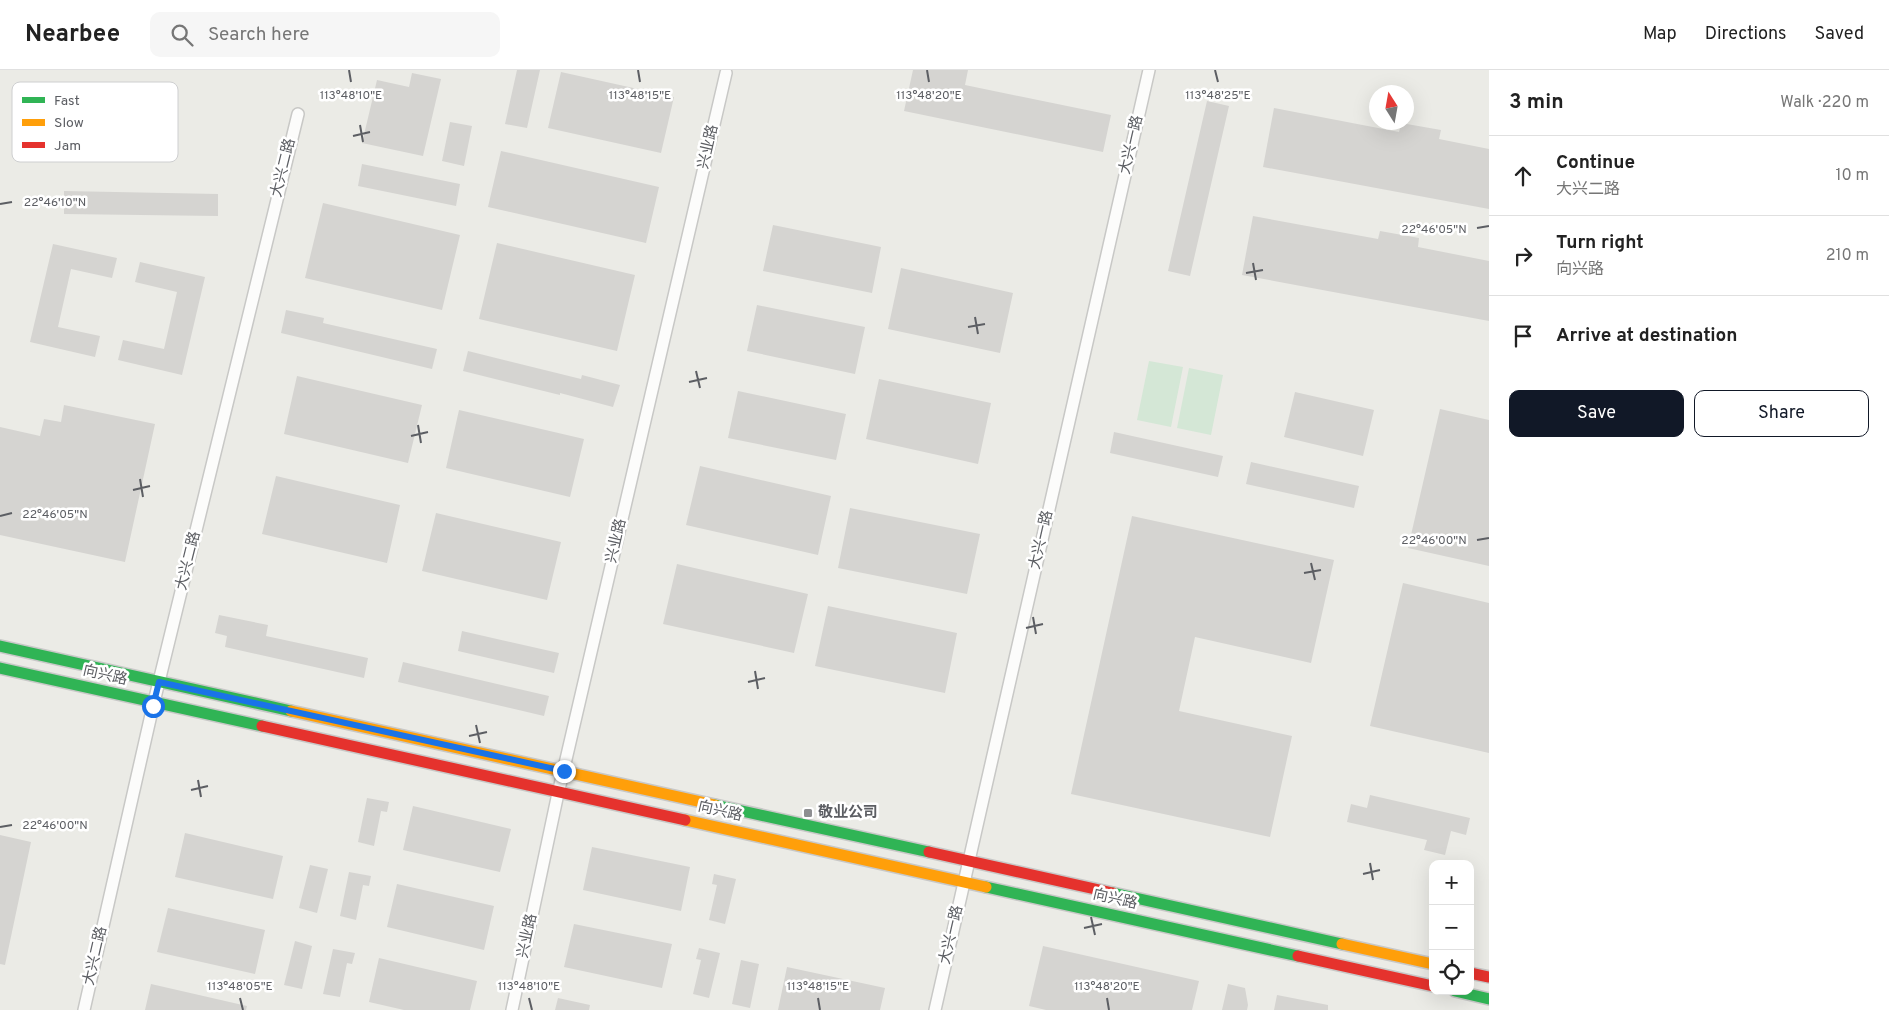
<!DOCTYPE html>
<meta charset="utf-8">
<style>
body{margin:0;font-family:Overpass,"Noto Sans SC",sans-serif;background:#f6f6f6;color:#222}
.controls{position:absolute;right:15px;bottom:15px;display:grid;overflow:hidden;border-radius:10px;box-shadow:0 5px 20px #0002}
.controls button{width:45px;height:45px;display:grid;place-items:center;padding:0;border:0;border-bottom:1px solid #e0e0e0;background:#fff;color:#222;font:25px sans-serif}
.compass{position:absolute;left:1369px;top:15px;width:45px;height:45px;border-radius:50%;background:#fff;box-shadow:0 5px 20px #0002;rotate:349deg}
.stop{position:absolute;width:15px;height:15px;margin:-11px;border:4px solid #1a73e8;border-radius:50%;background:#fff}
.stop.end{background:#1a73e8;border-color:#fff;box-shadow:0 1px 5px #0008}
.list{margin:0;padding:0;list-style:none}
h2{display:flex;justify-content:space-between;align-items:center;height:65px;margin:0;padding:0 20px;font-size:21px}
h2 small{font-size:16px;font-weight:400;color:#767676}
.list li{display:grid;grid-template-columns:32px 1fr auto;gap:15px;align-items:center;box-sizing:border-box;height:80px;padding:0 20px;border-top:1px solid #e0e0e0}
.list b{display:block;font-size:19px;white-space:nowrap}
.list p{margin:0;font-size:16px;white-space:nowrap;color:#767676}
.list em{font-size:16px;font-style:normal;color:#767676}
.actions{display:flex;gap:10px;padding:15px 20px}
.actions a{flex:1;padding:11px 0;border:1px solid #111827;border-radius:10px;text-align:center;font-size:18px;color:#111827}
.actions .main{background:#111827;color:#fff}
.icon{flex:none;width:28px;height:28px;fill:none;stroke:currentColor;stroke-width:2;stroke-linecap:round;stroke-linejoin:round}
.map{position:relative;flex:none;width:1489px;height:940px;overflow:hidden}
header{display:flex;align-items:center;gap:30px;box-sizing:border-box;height:70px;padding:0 25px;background:#fff;border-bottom:1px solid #e0e0e0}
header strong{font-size:24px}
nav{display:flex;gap:28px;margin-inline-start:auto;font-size:18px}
.search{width:350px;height:45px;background:#f6f6f6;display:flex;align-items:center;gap:12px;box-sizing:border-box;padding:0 18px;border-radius:10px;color:#767676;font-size:19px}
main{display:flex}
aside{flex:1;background:#fff}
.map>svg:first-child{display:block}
.green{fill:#d4e7d6}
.building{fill:#d5d4d1}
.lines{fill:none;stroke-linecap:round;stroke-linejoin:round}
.street-casing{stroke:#c8c8c6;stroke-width:14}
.fast-casing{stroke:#c8c8c7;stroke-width:14}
.slow-casing{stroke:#c8c8c7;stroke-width:14}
.jam-casing{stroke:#c8c8c7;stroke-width:14}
.street{stroke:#fcfcfb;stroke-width:11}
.fast{stroke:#30b455;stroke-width:11}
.slow{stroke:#ff9f0a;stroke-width:11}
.jam{stroke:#e5322d;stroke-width:11}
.route{stroke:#1a73e8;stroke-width:6}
.ticks{fill:none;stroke:#5c5e63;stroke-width:2}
.poi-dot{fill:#8e8f91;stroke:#fff;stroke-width:2}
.labels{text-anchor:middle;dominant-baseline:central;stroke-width:5;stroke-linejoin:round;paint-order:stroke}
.street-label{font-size:15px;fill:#5c5e63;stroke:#fff}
.poi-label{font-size:15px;font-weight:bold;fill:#5c5e63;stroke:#fff;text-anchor:start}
.key{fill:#fff;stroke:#cecfd0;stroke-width:1}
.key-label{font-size:14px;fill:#5c5e63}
.ticks-label{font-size:12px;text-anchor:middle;fill:#5c5e63;stroke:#fff;stroke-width:5;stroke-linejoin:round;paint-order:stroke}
</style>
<header>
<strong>Nearbee</strong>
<div class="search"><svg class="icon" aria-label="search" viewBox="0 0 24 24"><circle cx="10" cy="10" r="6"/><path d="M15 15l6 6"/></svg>Search here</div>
<nav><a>Map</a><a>Directions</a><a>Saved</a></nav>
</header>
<main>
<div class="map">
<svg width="1489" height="940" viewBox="0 0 1489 940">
<rect width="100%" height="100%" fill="#ebebe6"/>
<path class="green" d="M1149,291L1183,297L1171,357L1137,350Z
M1189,298L1223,305L1211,365L1177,358Z"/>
<path class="building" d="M517,0H540L527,58L505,54Z
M913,0H968L965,15L1111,45L1103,82L904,41Z
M561,2L674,27L661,83L548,58Z
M412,3L441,9L423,86L362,73L377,10L409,17Z
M1207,31L1229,36L1190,206L1168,201Z
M1274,38L1399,62L1401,53L1441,60L1439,69L1489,79V139L1263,97Z
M450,52L472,56L464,96L442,91Z
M501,81L659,117L646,173L488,137Z
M362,94L460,114L456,136L358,116Z
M64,121L218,124V146L64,144Z
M323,133L460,165L442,240L305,208Z
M1253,146L1378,169L1380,161L1419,168L1418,177L1489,191V251L1242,205Z
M773,155L881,177L872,223L763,201Z
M497,173L635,205L617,281L479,249Z
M53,174L117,188L112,208L71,199L58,257L100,266L95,287L30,272Z
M140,192L205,207L182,305L118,290L123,270L164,279L177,222L135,212Z
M901,198L1013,223L1000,283L888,259Z
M757,235L865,257L855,304L747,281Z
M286,240L324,248L323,253L437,279L432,299L281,263Z
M468,281L581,309L582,305L620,315L613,337L560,323V325L463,301Z
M297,306L422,335L408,393L284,364Z
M879,309L991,333L978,394L866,369Z
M738,321L846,344L836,390L728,368Z
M1295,322L1374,340L1363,386L1284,367Z
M64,335L155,354L125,492L0,465V357L40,366L44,349L61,352Z
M1440,339L1489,350V496L1408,478Z
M459,340L584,369L570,427L446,398Z
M1114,362L1223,386L1218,407L1110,383Z
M1251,392L1359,416L1354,438L1246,414Z
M700,396L831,426L818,485L686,455Z
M276,406L400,435L387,493L262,464Z
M850,438L980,464L967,524L838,498Z
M436,443L561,472L547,530L422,501Z
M1132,446L1334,490L1311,593L1195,567L1179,641L1292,666L1270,767L1071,724Z
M677,494L808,524L794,583L663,554Z
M1403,513L1489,533V683L1370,656Z
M828,536L957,563L945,623L815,596Z
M219,545L268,555L266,566L368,588L364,608L225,577L227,566L215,563Z
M462,561L559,583L554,603L458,581Z
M403,592L549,626L544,646L398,612Z
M1370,725L1470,748L1466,765L1451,761L1445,785L1424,780L1427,770L1347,752L1351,734L1367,738Z
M367,728L389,732L387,742L381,741L374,776L358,772Z
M413,736L511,759L500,802L403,780Z
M185,763L283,786L273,829L175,807Z
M0,765L31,772L5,895L0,894Z
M592,777L690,797L681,841L583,820Z
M310,795L328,799L317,843L299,838Z
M349,802L371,806L369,816L363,815L356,850L340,846Z
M714,804L736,809L725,854L709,850L717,815L712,814Z
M397,814L494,836L484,880L387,857Z
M168,838L265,860L255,904L157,882Z
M574,854L672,874L662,918L564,897Z
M295,871L312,876L302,919L284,915Z
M1043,876L1199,911L1192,940H1046L1029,936Z
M699,878L720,883L709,928L693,924L701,890L696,889Z
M333,879L355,883L352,894L347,893L340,927L323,924Z
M379,888L477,911L470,940H404L369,932Z
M741,890L759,894L750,938L732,934Z
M787,897L885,918L880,940H778Z
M151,914L247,936L246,940H145Z
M1228,914L1245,918L1248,935L1247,940H1222Z
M1277,925L1328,935V940H1274Z
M558,928L590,935L589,940H555Z"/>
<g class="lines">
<defs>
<path id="street" d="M84,940L153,636L298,44
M512,940L557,728L726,3
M935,940L1149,0"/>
<path id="fast" d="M0,576L291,641
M0,598L262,656
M715,735L929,782
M986,817L1298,886
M1113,823L1342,874
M1455,921L1489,929"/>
<path id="slow" d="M291,641L715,735
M685,750L986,817
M1342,874L1433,894"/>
<path id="jam" d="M262,656L685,750
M929,782L1113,823
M1298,886L1433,916
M1470,903L1489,907"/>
</defs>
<use href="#street" class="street-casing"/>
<use href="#fast" class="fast-casing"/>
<use href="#slow" class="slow-casing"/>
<use href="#jam" class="jam-casing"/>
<use href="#street" class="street"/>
<use href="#fast" class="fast"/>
<use href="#slow" class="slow"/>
<use href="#jam" class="jam"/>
</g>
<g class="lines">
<path class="route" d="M153,636L159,612L564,701"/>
</g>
<path class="ticks" d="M349,0L351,12M638,0L640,12M927,0L929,12M1215,0L1218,12M360,55L363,72M353,66L370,62M0,134L12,132M1477,158L1489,156M1253,193L1256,210M1246,203L1263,200M975,247L978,264M968,257L985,254M696,301L700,318M689,312L707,308M418,355L421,373M411,366L428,362M140,409L143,427M133,420L150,416M0,446L12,443M1477,470L1489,468M1311,493L1315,510M1304,503L1321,500M1033,547L1036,564M1026,558L1043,554M755,601L758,619M748,612L765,608M476,655L480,673M469,666L487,662M198,710L201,727M191,720L208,716M0,757L12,755M1370,793L1373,810M1363,804L1380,800M1091,847L1095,865M1084,858L1102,854M240,928L243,940M529,928L532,940M818,928L820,940M1107,928L1109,940"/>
<rect class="poi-dot" x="803" y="738" width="10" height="10" rx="2.5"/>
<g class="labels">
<g class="street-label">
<text transform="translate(1132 75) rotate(-77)">大兴一路</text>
<text transform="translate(709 77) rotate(-77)">兴业路</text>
<text transform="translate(284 98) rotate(-76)">大兴二路</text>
<text transform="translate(1042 470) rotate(-77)">大兴一路</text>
<text transform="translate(617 471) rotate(-77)">兴业路</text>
<text transform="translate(189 491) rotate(-76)">大兴二路</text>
<text transform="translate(105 606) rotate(13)">向兴路</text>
<text transform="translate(720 742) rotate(13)">向兴路</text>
<text transform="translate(1115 830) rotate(13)">向兴路</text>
<text transform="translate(952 865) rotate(-77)">大兴一路</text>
<text transform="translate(528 866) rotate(-78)">兴业路</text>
<text transform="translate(96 886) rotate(-77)">大兴二路</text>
</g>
<g class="poi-label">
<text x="818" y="743">敬业公司</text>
</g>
</g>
<rect x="12" y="12" width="166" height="80" rx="8" class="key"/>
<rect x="22" y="27" width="23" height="6" fill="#30b455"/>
<rect x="22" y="49" width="23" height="7" fill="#ff9f0a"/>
<rect x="22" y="72" width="23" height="6" fill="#e5322d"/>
<g class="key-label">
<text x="54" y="35">Fast</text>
<text x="54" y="57">Slow</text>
<text x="54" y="80">Jam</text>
</g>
<g class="ticks-label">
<text x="351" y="29">113°48'10"E</text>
<text x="640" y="29">113°48'15"E</text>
<text x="929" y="29">113°48'20"E</text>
<text x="1218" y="29">113°48'25"E</text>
<text x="55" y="136">22°46'10"N</text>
<text x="1434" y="163">22°46'05"N</text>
<text x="55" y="448">22°46'05"N</text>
<text x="1434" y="474">22°46'00"N</text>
<text x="55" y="759">22°46'00"N</text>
<text x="240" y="920">113°48'05"E</text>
<text x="529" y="920">113°48'10"E</text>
<text x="818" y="920">113°48'15"E</text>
<text x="1107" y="920">113°48'20"E</text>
</g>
</svg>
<div class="controls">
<button>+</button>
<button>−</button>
<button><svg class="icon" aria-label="locate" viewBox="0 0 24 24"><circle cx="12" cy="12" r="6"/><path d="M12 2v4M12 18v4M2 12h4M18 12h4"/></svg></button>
</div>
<svg class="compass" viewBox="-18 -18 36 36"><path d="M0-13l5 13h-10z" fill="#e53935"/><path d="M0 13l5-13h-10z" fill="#767676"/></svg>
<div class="stop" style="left:153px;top:636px"></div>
<div class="stop end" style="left:564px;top:701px"></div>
</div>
<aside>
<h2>3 min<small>Walk · 220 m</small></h2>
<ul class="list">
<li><svg class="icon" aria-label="ahead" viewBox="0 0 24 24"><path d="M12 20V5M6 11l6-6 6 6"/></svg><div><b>Continue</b><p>大兴二路</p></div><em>10 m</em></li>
<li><svg class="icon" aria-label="right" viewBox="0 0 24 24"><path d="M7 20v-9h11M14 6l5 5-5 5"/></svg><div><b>Turn right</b><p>向兴路</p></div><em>210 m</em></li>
<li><svg class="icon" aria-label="arrive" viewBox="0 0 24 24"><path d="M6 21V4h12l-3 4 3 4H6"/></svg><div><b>Arrive at destination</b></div></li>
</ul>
<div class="actions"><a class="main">Save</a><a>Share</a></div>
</aside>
</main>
